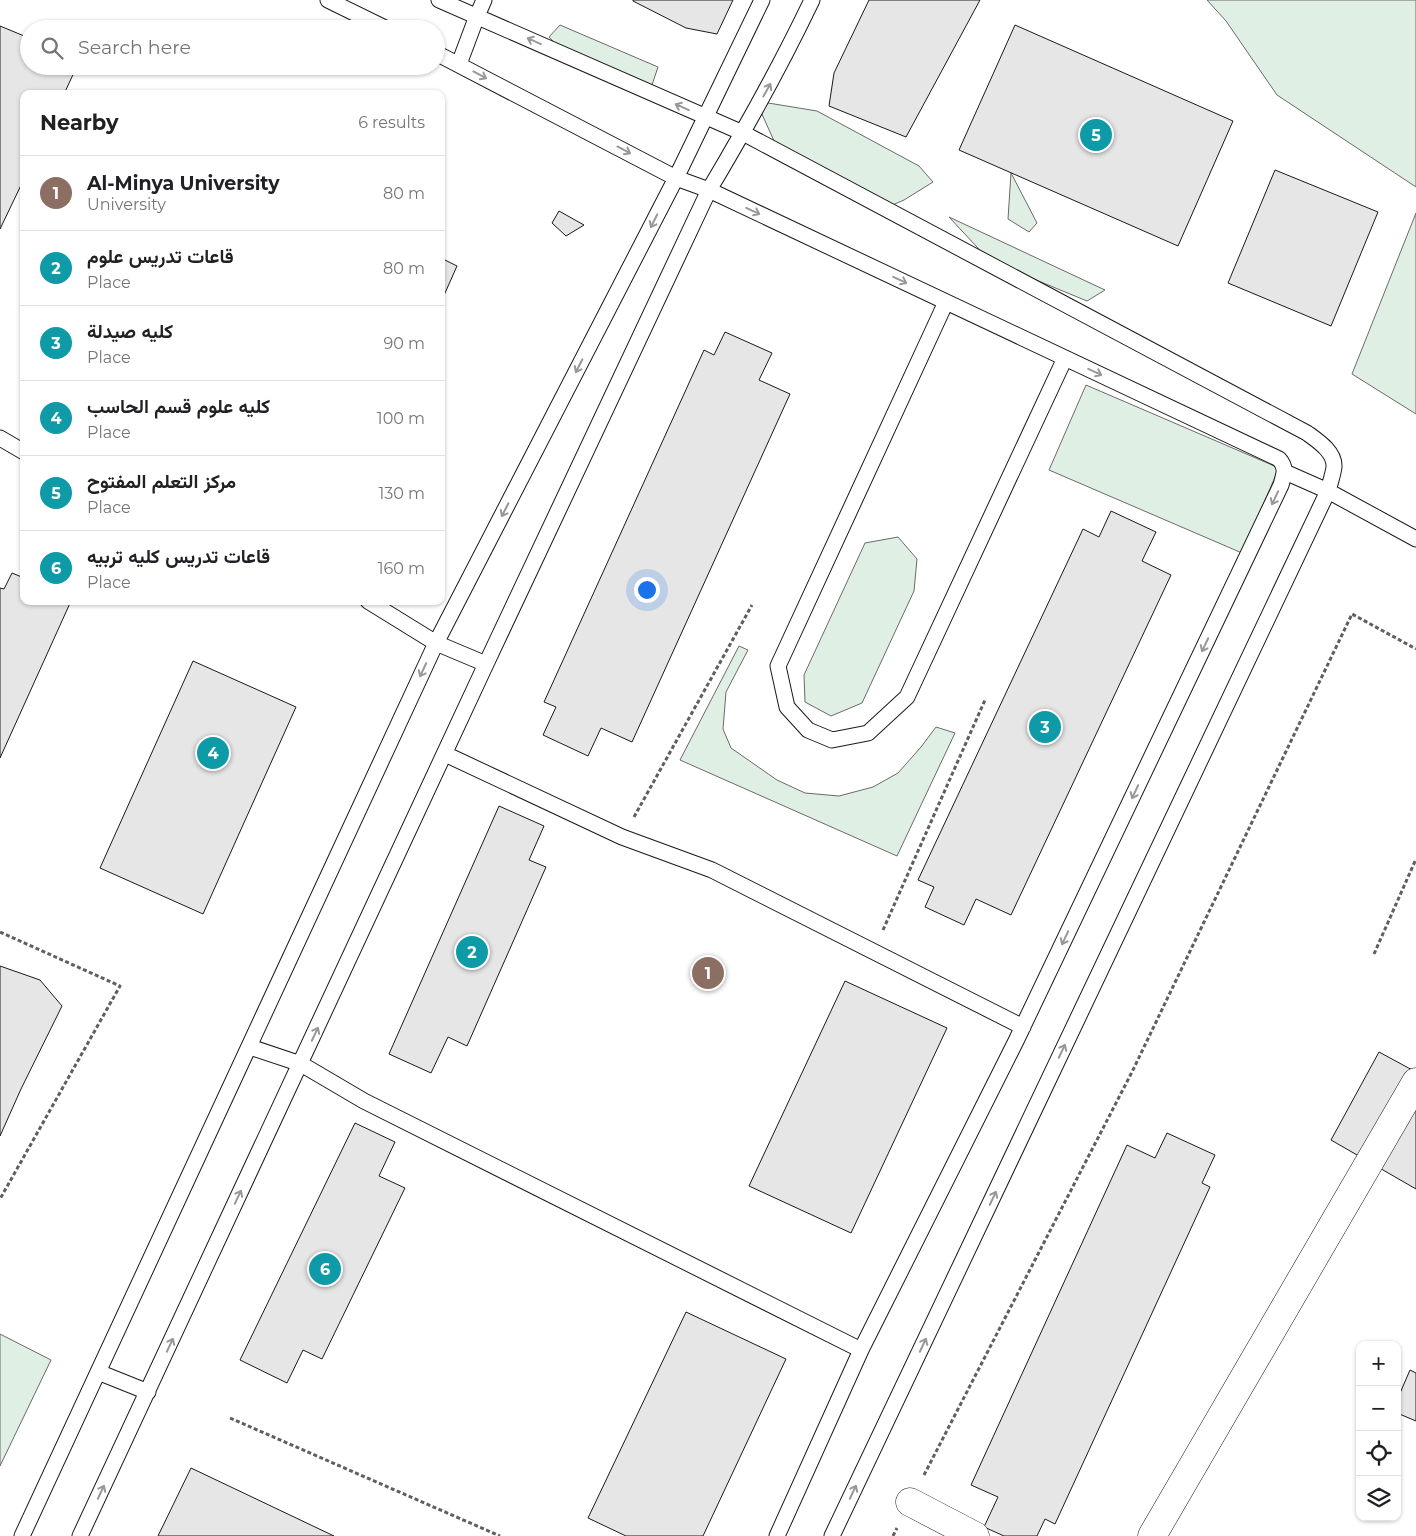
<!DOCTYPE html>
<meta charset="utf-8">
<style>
body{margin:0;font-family:Montserrat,Vazirmatn,sans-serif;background:#f2f2f2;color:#202124}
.controls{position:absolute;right:15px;bottom:15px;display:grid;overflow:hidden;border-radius:10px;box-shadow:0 1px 4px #0004}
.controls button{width:45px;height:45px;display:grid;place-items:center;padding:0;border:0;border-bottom:1px solid #e0e0e0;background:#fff;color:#202124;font:25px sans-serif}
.you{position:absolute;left:646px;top:589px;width:18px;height:18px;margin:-12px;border:4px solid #fff;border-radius:50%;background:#1a73e8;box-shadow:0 0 0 8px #1a73e833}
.badge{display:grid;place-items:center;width:32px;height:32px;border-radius:50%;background:#c62828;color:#fff;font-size:16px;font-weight:700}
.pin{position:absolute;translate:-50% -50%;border:2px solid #fff;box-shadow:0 1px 5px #0006}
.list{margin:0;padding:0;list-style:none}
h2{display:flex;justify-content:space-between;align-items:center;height:65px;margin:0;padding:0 20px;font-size:21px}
h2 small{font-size:16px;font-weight:400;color:#757577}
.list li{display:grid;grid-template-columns:32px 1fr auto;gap:15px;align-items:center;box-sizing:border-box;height:75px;padding:0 20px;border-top:1px solid #e0e0e0}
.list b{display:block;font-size:19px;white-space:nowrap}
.list p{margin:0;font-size:16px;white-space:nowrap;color:#757577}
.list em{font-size:16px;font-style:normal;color:#757577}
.icon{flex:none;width:28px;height:28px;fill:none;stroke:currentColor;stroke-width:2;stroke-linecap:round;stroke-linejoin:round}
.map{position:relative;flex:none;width:1416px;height:1536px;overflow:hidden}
.search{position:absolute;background:#fff;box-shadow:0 1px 4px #0004;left:20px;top:20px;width:425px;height:55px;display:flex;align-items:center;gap:12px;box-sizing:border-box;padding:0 18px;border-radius:28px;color:#757577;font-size:19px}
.panel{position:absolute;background:#fff;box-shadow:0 1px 4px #0004;left:20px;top:90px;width:425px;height:515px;border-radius:10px}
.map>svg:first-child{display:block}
.green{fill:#e0efe3;stroke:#6a6a6a}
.building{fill:#e6e6e6;stroke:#1a1a1a}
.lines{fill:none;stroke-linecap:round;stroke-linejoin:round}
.service-casing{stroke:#1a1a1a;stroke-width:17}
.minor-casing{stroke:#1a1a1a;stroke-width:29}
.path{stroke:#5f5f5f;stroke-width:3;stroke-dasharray:4 2.5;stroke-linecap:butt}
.service{stroke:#fff;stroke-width:15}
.minor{stroke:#fff;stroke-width:28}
.oneway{stroke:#989898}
</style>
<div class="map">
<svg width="1416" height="1536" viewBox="0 0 1416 1536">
<rect width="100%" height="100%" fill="#fff"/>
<path class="green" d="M1207,0H1416V187L1277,95L1226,21Z
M560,25L658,67L649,94L567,55L549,37Z
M756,101L817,111L919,166L933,182L904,200L881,210L784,163Z
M1011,173L1037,223L1029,232L1008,219Z
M1416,213V414L1352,374Z
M949,217L1105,290L1087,301L990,261Z
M1086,385L1279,468L1242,553L1049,470Z
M898,537L917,559L914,591L862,703L831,716L805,702L804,675L865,543Z
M739,646L748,650L726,692L723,729L731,748L777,780L805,793L839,796L873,787L898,773L921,747L936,727L955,733L897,856L680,760Z
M0,1334L51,1360L0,1466Z"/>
<path class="building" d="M633,0H733L717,34L686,28L633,1Z
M869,0H980L906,137L829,106L834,73Z
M1015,25L1233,121L1178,246L959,150Z
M0,26L29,38V66H77L64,94H24V179L0,229Z
M1275,170L1378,212L1331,326L1228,283Z
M559,211L584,225L566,236L552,223Z
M441,258L457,266L441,302Z
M725,332L772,353L759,380L790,394L632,742L601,728L588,756L543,735L556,707L544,702L704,350L714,355Z
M1111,511L1156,532L1142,561L1171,575L1011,915L976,899L964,925L925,907L934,887L918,880L1083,529L1099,537Z
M12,573L24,578V601H71L0,758V588L4,589Z
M193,661L296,707L203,914L100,868Z
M499,806L544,826L529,860L546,867L467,1046L448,1037L431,1073L389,1054Z
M0,966L40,980L62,1006L21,1089L0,1136Z
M845,981L947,1028L851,1233L749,1186Z
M1379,1052L1416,1072V1189L1331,1140Z
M355,1123L395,1142L379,1176L405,1188L322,1359L303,1350L287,1383L240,1360Z
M1167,1133L1215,1155L1202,1183L1210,1187L1055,1524L1045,1519L1037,1536H1004L984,1527L998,1497L971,1485L1127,1145L1155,1158Z
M686,1312L786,1359L703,1536H626L588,1518Z
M1410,1370L1416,1373V1421L1397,1413V1400Z
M191,1468L334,1536H158Z"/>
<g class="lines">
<defs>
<path id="service" d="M328,0L387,29
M439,0L743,133L1307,433C1318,441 1335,452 1334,467C1333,475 1330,483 1328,491L832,1536
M436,53L676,178L709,190L1279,459C1287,468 1284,474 1281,485L1016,1041L861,1350L777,1536
M459,64L477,16L484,0
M946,302L778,666L787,707L808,730L832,740L868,733L907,697L1065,358
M0,438L24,452
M1285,472L1328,491L1416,539
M368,601L436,643L486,664
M445,754L622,837L712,870L1023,1027
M250,1047L301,1064L364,1101L861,1350
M98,1372L148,1392
M22,1536L436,643L676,178L762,0
M80,1536L486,664L709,190C746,128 781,65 812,0"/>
<path id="minor" d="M910,1502L975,1536
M1152,1536L1416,1082"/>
</defs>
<use href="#service" class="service-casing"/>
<use href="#minor" class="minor-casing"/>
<path class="path" d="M634,817L752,605
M883,930L985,700
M0,932L120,986L0,1199
M1374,954L1416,859
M230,1418L500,1536
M924,1475L1132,1072L1352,614L1416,649
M893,1536L897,1528"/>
<use href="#service" class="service"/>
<use href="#minor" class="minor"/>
</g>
<defs><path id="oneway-shaft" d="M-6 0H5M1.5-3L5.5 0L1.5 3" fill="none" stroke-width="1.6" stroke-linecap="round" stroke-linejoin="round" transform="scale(1.25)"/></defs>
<g class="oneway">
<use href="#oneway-shaft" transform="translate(534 41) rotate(-156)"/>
<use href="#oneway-shaft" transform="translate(480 75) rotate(28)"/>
<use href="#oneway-shaft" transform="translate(767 90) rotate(-61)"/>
<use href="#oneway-shaft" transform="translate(682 107) rotate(-156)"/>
<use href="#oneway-shaft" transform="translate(624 150) rotate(28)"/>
<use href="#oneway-shaft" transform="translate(753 211) rotate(25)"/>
<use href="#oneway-shaft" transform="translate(654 221) rotate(117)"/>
<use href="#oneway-shaft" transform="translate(900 280) rotate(25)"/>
<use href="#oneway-shaft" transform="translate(579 366) rotate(117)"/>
<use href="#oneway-shaft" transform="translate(1095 372) rotate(25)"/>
<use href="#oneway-shaft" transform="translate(1275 498) rotate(115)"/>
<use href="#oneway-shaft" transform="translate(505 510) rotate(117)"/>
<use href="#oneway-shaft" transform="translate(1205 645) rotate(115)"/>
<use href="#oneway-shaft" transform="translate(423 670) rotate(115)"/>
<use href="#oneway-shaft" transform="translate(1135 792) rotate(115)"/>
<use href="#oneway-shaft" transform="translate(1065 938) rotate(115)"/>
<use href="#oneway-shaft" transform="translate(315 1034) rotate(-65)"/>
<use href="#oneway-shaft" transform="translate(1062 1051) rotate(-65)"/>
<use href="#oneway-shaft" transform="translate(238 1197) rotate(-65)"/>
<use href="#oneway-shaft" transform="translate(993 1198) rotate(-65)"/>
<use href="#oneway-shaft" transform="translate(170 1345) rotate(-65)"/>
<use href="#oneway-shaft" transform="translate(923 1345) rotate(-65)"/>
<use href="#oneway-shaft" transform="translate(101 1492) rotate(-65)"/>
<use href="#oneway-shaft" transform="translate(853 1492) rotate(-65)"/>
</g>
</svg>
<div class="controls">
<button>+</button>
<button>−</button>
<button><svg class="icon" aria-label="locate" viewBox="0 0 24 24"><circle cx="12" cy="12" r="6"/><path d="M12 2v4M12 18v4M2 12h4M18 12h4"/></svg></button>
<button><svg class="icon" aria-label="layers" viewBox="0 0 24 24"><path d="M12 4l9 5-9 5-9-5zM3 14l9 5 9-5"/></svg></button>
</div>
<div class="you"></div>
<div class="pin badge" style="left:708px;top:973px;background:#8d6e63">1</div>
<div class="pin badge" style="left:472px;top:952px;background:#0f9aa8">2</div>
<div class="pin badge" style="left:1045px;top:727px;background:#0f9aa8">3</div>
<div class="pin badge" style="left:213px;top:753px;background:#0f9aa8">4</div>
<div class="pin badge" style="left:1096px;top:135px;background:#0f9aa8">5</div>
<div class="pin badge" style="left:325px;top:1269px;background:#0f9aa8">6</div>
<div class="search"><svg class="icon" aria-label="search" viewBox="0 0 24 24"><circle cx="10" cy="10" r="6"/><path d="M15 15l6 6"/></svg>Search here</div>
<section class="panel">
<h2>Nearby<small>6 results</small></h2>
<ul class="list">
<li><span class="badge" style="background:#8d6e63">1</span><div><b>Al-Minya University</b><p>University</p></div><em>80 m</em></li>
<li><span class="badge" style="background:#0f9aa8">2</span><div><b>قاعات تدريس علوم</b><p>Place</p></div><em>80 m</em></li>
<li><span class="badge" style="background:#0f9aa8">3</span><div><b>كليه صيدلة</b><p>Place</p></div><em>90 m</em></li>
<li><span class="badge" style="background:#0f9aa8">4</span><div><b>كليه علوم قسم الحاسب</b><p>Place</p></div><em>100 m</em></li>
<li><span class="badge" style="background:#0f9aa8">5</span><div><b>مركز التعلم المفتوح</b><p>Place</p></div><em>130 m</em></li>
<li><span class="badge" style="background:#0f9aa8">6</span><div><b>قاعات تدريس كليه تربيه</b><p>Place</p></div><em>160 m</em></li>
</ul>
</section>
</div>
